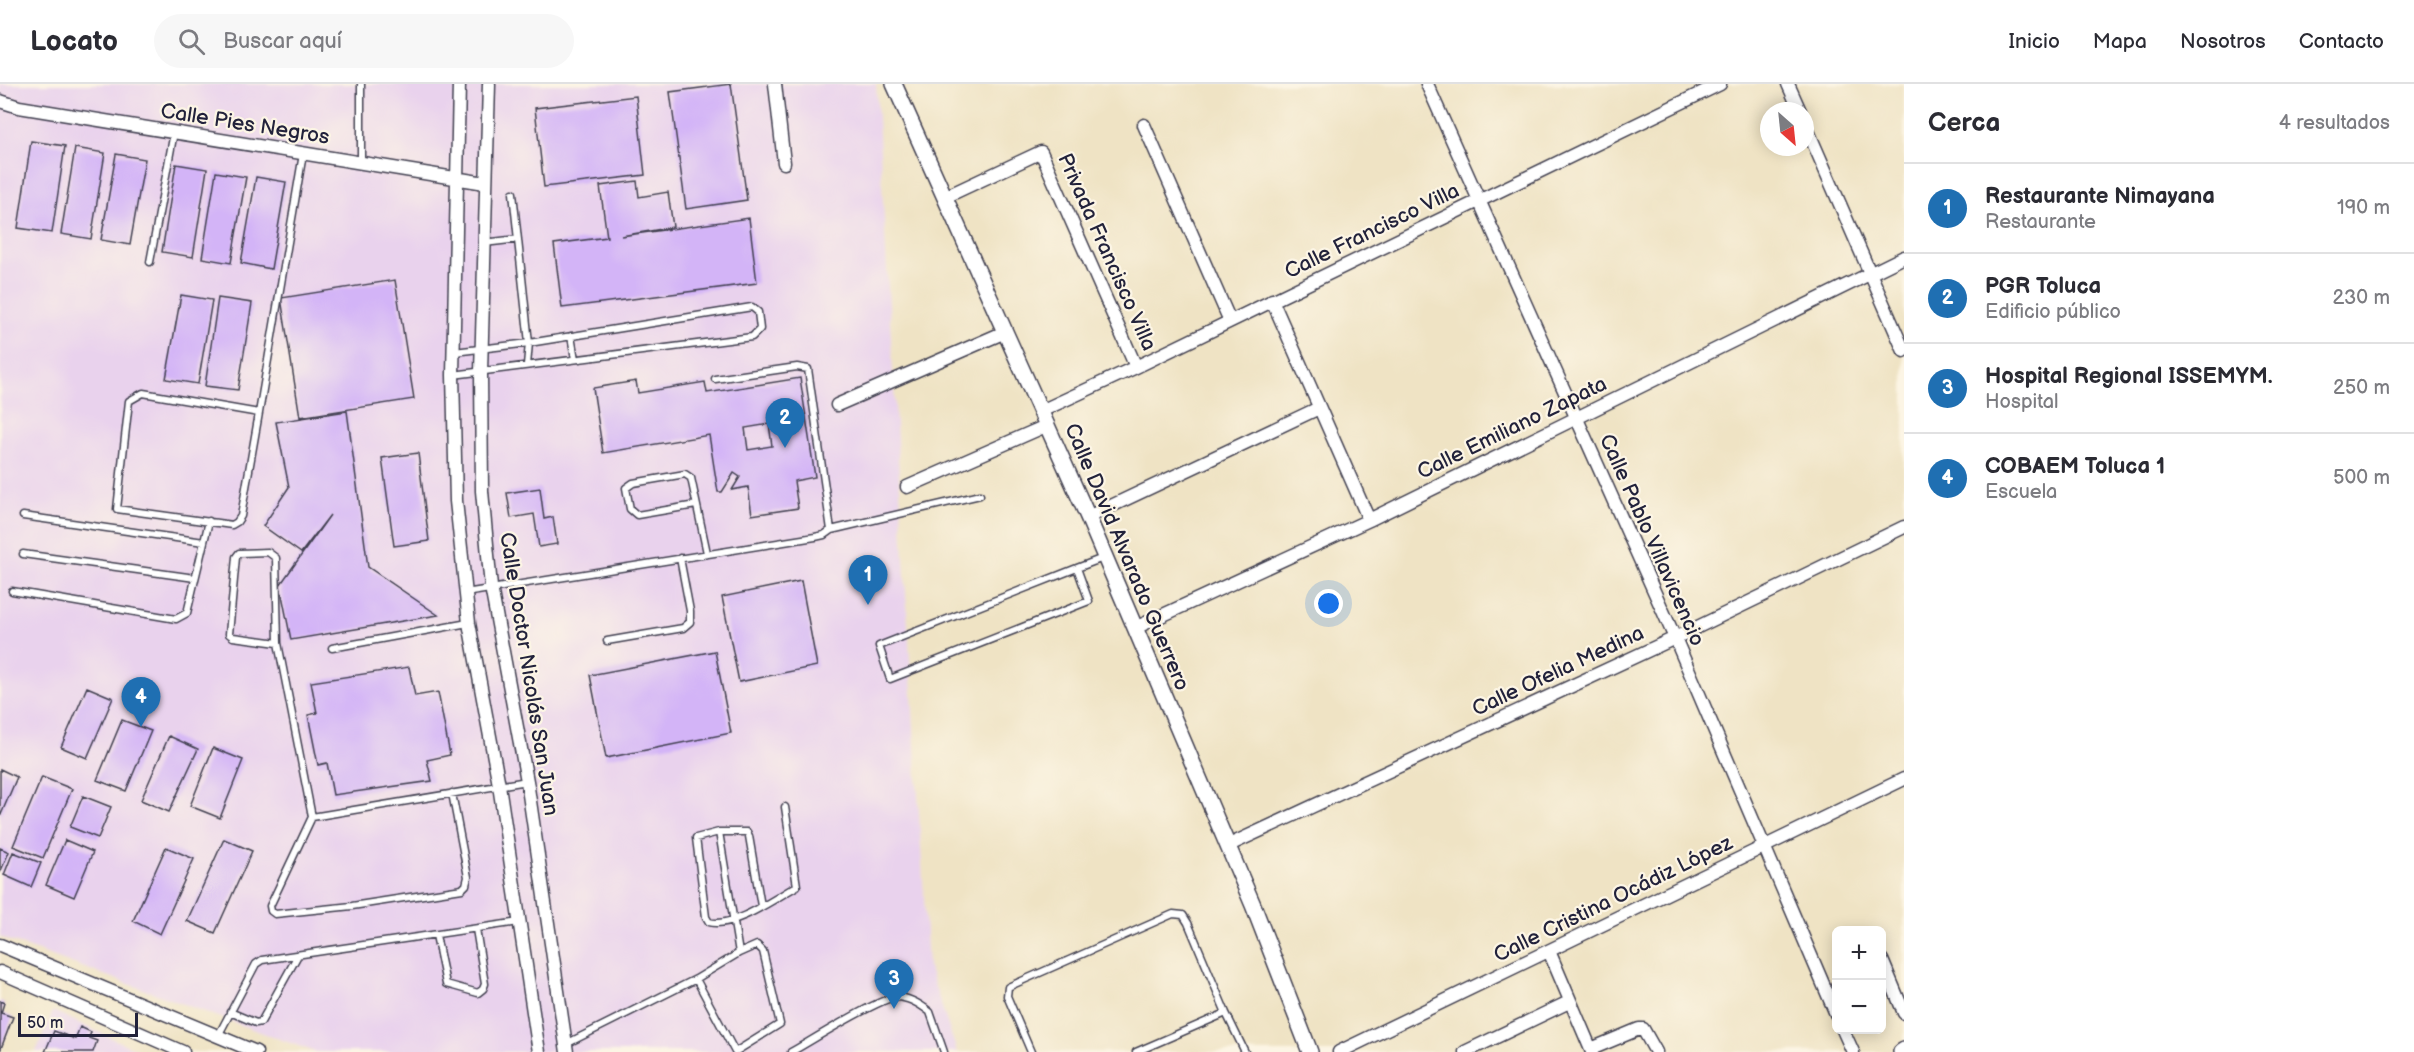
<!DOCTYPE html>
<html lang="es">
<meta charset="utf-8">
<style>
body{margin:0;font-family:"Balsamiq Sans",sans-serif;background:#f7f7f7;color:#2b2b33}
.controls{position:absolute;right:18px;bottom:18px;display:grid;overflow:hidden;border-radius:9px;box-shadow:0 3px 15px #0003}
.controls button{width:54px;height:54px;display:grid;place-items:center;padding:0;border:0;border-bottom:2px solid #e1e1e2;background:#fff;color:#2b2b33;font:30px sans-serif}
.compass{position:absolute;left:1760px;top:18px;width:54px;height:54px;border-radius:50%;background:#fff;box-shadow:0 3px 15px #0003;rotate:153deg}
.scale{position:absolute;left:18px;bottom:15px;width:120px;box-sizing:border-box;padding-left:6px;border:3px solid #22223b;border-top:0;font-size:16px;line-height:21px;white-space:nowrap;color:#22223b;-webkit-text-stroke:4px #fcf5e5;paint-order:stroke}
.you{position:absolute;left:1329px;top:520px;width:21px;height:21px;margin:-15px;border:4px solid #fff;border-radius:50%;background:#1a73e8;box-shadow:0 0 0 9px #1a73e833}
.badge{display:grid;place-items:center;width:39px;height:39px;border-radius:50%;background:#1f6fb2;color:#fff;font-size:20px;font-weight:700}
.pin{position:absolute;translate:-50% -50px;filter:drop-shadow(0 2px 3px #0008)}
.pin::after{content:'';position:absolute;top:32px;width:21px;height:18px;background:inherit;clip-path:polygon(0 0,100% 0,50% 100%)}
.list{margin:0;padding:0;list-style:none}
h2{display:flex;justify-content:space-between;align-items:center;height:78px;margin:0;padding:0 24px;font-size:26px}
h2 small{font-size:20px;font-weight:400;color:#7c7c81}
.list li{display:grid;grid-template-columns:39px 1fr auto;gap:18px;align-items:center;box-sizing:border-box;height:90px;padding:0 24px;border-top:2px solid #e1e1e2}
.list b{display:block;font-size:22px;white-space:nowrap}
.list p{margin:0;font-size:20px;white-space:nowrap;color:#7c7c81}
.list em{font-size:20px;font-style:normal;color:#7c7c81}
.icon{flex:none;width:33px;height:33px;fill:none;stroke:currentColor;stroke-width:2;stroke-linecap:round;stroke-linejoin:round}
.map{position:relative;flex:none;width:1904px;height:968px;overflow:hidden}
header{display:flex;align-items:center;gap:36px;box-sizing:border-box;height:84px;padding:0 30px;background:#fff;border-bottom:2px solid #e1e1e2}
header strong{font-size:28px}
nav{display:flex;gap:33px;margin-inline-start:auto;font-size:21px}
.search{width:420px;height:54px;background:#f7f7f7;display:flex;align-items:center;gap:15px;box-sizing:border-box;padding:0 21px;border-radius:33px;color:#7c7c81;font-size:22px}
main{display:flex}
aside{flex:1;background:#fff}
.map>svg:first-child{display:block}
.built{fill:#e9d2ed}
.building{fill:#d3b4f7;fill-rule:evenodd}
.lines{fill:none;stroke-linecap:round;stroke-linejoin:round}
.service-casing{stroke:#413f50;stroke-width:9}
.minor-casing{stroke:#413f50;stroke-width:15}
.tertiary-casing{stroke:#413f50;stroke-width:18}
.service{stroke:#fff;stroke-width:6}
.minor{stroke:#fff;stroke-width:12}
.tertiary{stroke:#fff;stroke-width:15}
.labels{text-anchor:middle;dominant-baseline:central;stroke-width:4.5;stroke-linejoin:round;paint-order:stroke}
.street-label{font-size:21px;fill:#22223b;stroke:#fcf5e5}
</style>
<header>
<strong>Locato</strong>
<div class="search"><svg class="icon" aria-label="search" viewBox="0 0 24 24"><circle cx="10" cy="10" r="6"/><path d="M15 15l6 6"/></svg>Buscar aquí</div>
<nav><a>Inicio</a><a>Mapa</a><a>Nosotros</a><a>Contacto</a></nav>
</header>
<main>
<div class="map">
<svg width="1904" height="968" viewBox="0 0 1904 968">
<rect width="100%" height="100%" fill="#fcf5e5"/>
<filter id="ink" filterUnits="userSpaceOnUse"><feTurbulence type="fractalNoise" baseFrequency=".0167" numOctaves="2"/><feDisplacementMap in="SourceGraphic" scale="12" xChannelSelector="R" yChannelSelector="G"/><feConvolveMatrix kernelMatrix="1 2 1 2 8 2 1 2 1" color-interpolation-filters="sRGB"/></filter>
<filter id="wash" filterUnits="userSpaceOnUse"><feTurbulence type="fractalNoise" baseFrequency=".008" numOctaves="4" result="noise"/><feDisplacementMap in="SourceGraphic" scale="24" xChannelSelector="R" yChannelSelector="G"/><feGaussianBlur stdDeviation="1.35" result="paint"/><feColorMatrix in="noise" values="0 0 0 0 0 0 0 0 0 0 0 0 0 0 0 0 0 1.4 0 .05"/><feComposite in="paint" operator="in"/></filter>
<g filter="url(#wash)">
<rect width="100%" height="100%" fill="#efe3c4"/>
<path class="built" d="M0,0H876L928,882L957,968H315L0,853Z
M53,927L107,952L142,968H36Z"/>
<g id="blocks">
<path class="building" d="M731,0L747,116L686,125L670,8Z
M636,12L645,91L544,103L535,24Z
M31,57L65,62L52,149L18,144Z
M75,64L105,69L91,155L61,150Z
M116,70L145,75L130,161L101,156Z
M176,80L207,85L193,173L162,168Z
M216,88L246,93L231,179L202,174Z
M256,93L286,98L271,185L241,179Z
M637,97L639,113L668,108L673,143L621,152L749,134L757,199L562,224L554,160L607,153L600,102Z
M395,196L414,315L300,333L281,214Z
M181,211L212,216L198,300L166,295Z
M218,214L252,219L238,306L205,302Z
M800,294L815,393L794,397L798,424L752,431L748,403L732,406L740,393L734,389L722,408H718L709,351L603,369L593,304L636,297L638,309L705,298L707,309ZM769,340L772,362L748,366L745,344Z
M347,327L368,483L438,531L291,556L280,501L330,431L301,469L263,442L289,403L276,338Z
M418,369L429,457L394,462L382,374Z
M540,404L544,435L553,433L557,460L539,463L534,430L511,434L507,409Z
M801,497L817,582L739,598L722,513Z
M715,567L731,649L606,674L590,591Z
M409,583L415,612L438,608L450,671L427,676L432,697L333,711L327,679L318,681L308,631L317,629L311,598Z
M87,603L113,614L87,674L61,663Z
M122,636L151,647L126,707L97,696Z
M169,652L198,665L169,728L141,716Z
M213,664L243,676L220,734L190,722Z
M0,685L17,693L0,733Z
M42,693L72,705L43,774L13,762Z
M83,712L111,723L98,754L70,743Z
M224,755L252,767L215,849L187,837Z
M65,756L93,768L74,813L46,801Z
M166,763L194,775L160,850L133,837Z
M0,764L9,768L0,789Z
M13,768L41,779L31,803L4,791Z
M0,917L4,919L1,929L13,933L0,967Z
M80,943L91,948L89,954L97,957L93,968H45L54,947L75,955Z"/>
</g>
</g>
<g filter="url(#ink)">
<use href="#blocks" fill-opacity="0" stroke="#413f50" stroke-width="1.5"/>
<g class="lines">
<defs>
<path id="service" d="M361,79V0
M513,109L529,259L527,281
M484,159L518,155
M150,178L174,48
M571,252L575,275
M453,291L752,253L760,245L758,228L752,223L529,259L454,268
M259,329L143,309L129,317L117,425L232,441L237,438L241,432L259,329L303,70
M696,421L637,431L630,425L626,404L633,399L685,390L691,394L707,469
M23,432L204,458
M831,446L980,411
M23,470L195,494
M1077,484L1089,517L890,595L879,562L1077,484L1103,474
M12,507L176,535L187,529L209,437
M465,509L815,453L824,451L831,446L808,285L797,283L715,295
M607,557L683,544L690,538V527L680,474
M278,559L233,553L229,550L236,473L239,469L268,468L276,474L278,559L312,733L270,822L271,827L275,830L352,822L462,805L466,801L468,793L452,709
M332,564L468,539
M312,733L527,697
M719,748L739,869
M761,822L749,752L747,748H719L696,754L706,833L709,838C733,845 775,814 797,802L785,723
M436,851L446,900L478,909L483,905L485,900L476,845
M230,928L256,939L261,938L298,871
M218,952L256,880L262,876L519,838
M566,960L696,895
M735,968L696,895L739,869L757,861L763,867L780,940L735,968
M791,968C811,957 877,915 896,913C909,913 920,920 930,928L944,968
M1031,968L1007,912L1008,903L1173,830L1183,831L1188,839L1226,929L1245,968
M1136,968L1226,929"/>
<path id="minor" d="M459,0L453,291L456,417L469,539L499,701L539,968
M489,0L481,288L482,407L491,503L527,697L567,968
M775,0L784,79
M1427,0L1675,554L1836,930
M1788,0L1800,27
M0,17L19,23L485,99
M1805,40L1904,267
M1144,41L1230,237
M945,113L1041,68L1136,283
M1272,216L1369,436
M837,321L1005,248
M1041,327L1136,283L1720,0
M907,403L1048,341
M1088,433L1319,324
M1135,544L1369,436L1904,173
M1227,762L1675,554L1904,443
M0,861L256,968
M1549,867L1592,968
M1882,876L1904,929
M0,888L183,968
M1843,946L1853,968
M1591,965L1639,945H1643L1656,968
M1339,968L1904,695
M1465,968L1569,918"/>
<path id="tertiary" d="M894,0L1088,433L1253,821L1310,968
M1901,968L1904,966"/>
</defs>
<use href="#service" class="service-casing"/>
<use href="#minor" class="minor-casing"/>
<use href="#tertiary" class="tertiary-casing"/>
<use href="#service" class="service"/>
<use href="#minor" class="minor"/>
<use href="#tertiary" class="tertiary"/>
</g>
</g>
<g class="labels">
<g class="street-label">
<text transform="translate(245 40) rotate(9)">Calle Pies Negros</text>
<text transform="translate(1372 147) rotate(-26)">Calle Francisco Villa</text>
<text transform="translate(1107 168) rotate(66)">Privada Francisco Villa</text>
<text transform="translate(1512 344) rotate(-26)">Calle Emiliano Zapata</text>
<text transform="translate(1652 456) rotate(66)">Calle Pablo Villavicencio</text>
<text transform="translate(1127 473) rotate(67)">Calle David Alvarado Guerrero</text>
<text transform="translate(1558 587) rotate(-25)">Calle Ofelia Medina</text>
<text transform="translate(529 590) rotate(81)">Calle Doctor Nicolás San Juan</text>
<text transform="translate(1613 815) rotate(-26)">Calle Cristina Ocádiz López</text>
</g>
</g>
</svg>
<div class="controls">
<button>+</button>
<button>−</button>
</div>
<svg class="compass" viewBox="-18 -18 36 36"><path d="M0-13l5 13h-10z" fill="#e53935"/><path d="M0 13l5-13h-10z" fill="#7c7c81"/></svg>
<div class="scale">50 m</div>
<div class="you"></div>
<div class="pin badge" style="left:868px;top:521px">1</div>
<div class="pin badge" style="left:785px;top:364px">2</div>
<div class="pin badge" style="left:894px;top:925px">3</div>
<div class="pin badge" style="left:141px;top:643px">4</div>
</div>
<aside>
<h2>Cerca<small>4 resultados</small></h2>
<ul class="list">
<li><span class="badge">1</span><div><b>Restaurante Nimayana</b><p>Restaurante</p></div><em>190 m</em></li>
<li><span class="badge">2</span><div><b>PGR Toluca</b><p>Edificio público</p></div><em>230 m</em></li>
<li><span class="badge">3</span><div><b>Hospital Regional ISSEMYM.</b><p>Hospital</p></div><em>250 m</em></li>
<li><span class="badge">4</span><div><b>COBAEM Toluca 1</b><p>Escuela</p></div><em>500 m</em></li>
</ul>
</aside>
</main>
